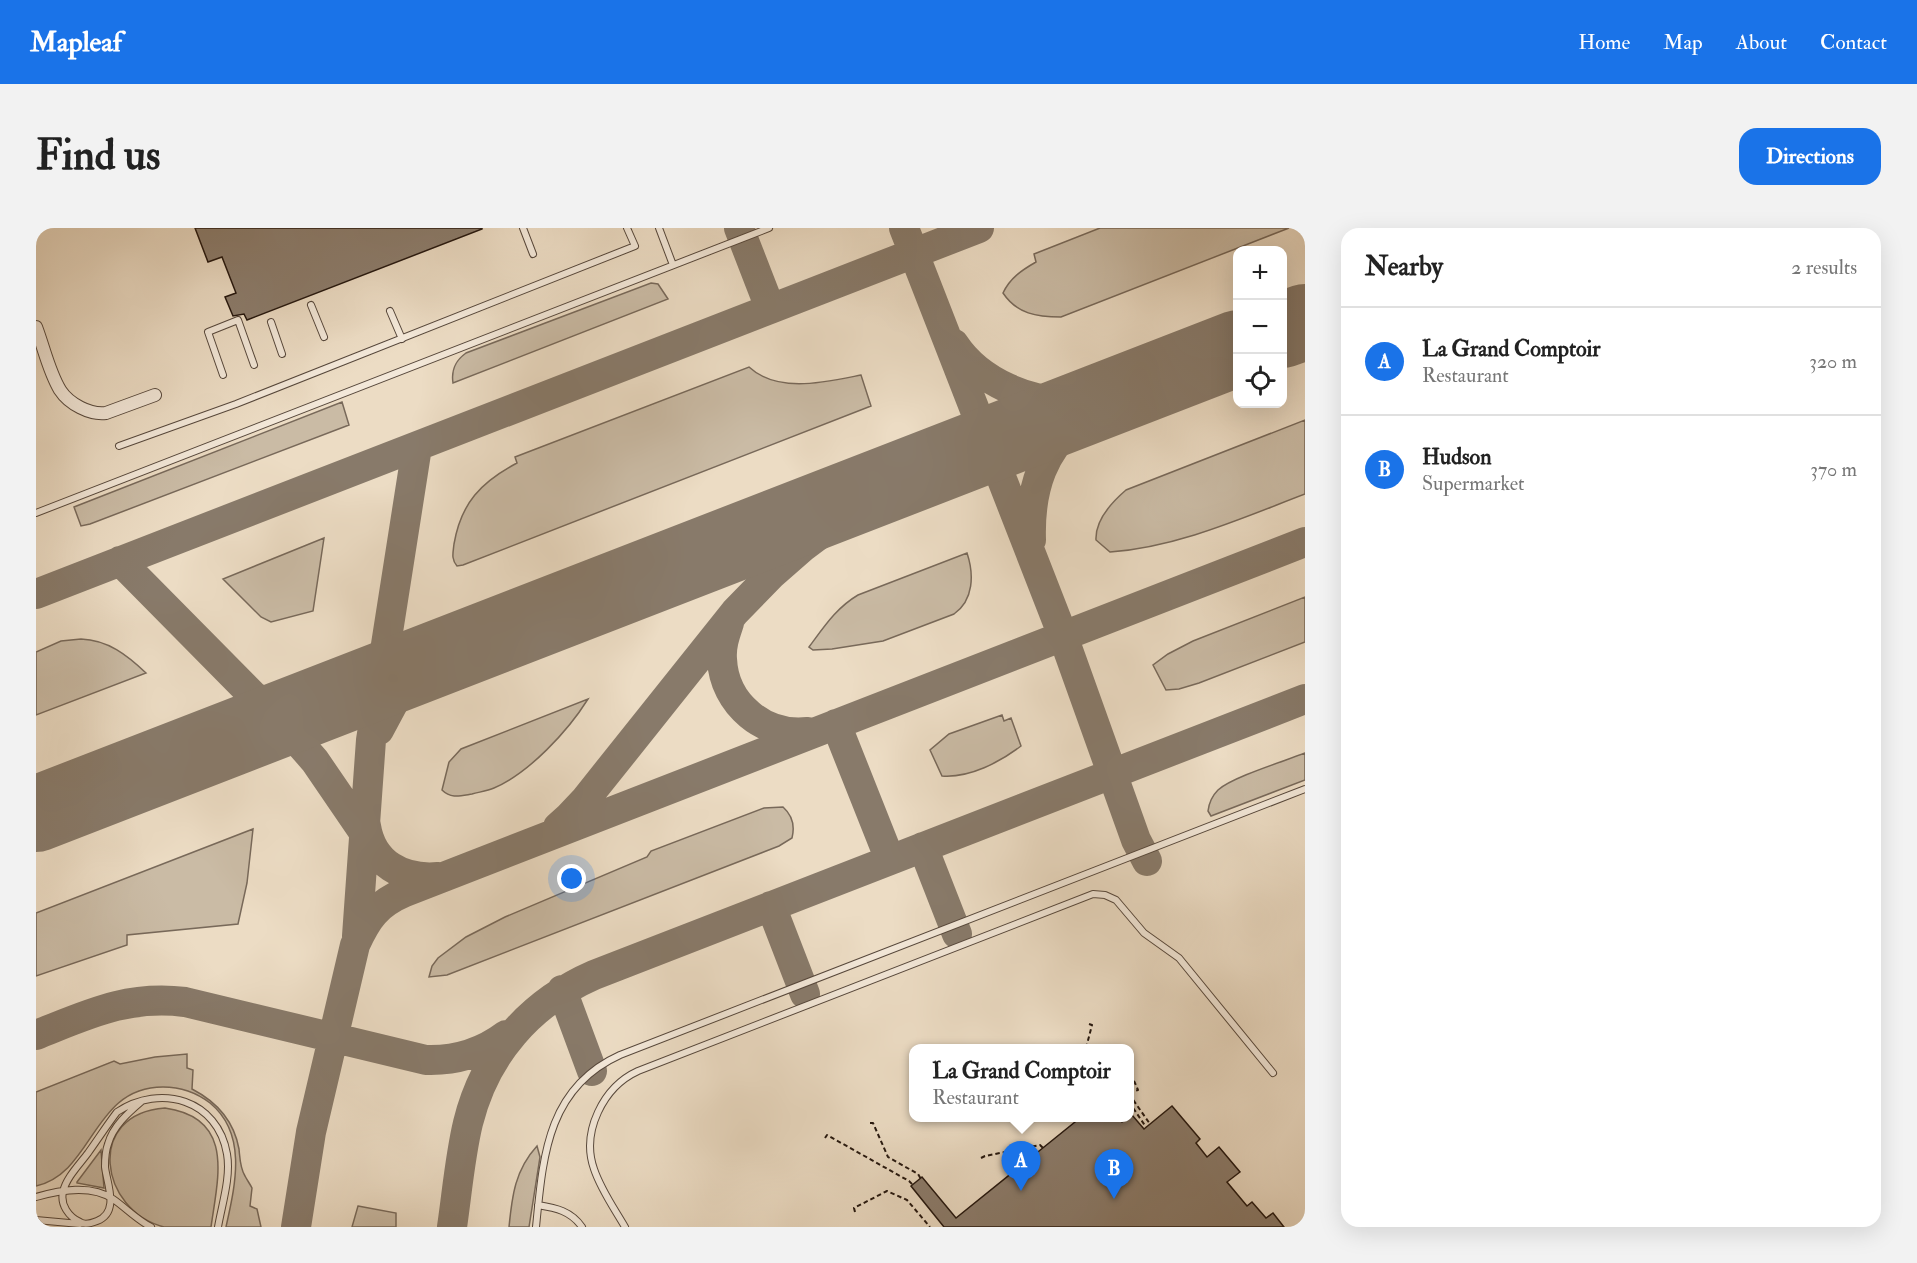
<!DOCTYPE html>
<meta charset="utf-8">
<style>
body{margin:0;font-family:"IM FELL Double Pica",serif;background:#f2f2f2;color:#222}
.controls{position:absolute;right:18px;top:18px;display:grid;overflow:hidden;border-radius:12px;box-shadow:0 6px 24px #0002}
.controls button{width:54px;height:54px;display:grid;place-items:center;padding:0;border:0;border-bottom:2px solid #e0e0e0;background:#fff;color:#222;font:30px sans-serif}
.you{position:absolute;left:536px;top:651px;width:21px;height:21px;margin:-15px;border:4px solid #fff;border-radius:50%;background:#1a73e8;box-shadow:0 0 0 9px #1a73e833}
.badge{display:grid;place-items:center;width:39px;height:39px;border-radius:50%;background:#1a73e8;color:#fff;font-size:20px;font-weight:700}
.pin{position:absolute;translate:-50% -50px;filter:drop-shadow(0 2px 3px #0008)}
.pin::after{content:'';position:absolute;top:32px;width:21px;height:18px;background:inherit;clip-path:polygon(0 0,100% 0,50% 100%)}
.popup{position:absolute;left:873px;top:816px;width:225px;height:78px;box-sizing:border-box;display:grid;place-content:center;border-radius:12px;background:#fff;filter:drop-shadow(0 2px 4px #0005);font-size:20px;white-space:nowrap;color:#767676}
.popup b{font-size:22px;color:#222}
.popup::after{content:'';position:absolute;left:50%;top:100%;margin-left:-12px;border:12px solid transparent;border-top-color:#fff}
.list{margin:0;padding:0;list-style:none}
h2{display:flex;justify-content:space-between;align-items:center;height:78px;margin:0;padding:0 24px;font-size:26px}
h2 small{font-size:20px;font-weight:400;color:#767676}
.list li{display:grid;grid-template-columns:39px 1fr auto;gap:18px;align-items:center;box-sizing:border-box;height:108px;padding:0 24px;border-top:2px solid #e0e0e0}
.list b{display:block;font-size:22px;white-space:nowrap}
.list p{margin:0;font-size:20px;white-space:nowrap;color:#767676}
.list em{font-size:20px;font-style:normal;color:#767676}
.icon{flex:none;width:33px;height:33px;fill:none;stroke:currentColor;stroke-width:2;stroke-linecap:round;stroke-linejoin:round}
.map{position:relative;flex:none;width:1269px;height:999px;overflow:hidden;border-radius:18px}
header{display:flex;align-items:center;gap:36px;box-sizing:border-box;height:84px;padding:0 30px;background:#1a73e8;color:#fff}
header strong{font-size:28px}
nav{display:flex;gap:33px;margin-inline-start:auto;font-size:21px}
.intro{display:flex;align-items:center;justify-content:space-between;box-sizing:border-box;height:144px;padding:0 36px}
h1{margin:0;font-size:42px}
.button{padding:15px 27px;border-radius:18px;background:#1a73e8;color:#fff;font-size:21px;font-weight:700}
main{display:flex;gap:36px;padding:0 36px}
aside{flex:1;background:#fff;border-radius:18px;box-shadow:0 6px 24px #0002}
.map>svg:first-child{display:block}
.green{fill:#cabba5;stroke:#78695a;stroke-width:1.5}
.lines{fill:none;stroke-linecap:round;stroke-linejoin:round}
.taxiway{stroke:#887a6a;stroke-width:30}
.runway{stroke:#887a6a;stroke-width:76}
.building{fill:#8c7d6d;stroke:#25170f;stroke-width:1.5}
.lane-casing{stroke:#57483c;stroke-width:8}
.street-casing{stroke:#57483c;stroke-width:14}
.path{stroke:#25170f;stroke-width:2;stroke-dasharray:4.5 3;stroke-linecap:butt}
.lane{stroke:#f3e8d9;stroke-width:6}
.street{stroke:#f3e8d9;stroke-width:12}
</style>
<header>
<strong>Mapleaf</strong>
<nav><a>Home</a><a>Map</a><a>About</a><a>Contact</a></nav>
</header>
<div class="intro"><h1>Find us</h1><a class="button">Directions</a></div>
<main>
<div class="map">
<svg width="1269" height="999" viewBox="0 0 1269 999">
<rect width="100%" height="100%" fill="#ecdcc4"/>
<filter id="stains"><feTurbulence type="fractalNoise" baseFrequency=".00333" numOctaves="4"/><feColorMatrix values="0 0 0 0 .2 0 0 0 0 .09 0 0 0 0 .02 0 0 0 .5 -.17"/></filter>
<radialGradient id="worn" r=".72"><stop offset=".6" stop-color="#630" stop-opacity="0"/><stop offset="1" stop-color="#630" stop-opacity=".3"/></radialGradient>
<path class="green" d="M1064,0H1253L1025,89C1001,89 981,86 967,65C974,50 986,42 1000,34L998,26Z
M615,55L622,56L632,71L417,155C415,142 419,133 430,125Z
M713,139C742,166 790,154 825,147L835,178L427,337L421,338C415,331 417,325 418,316C425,275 445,254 481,235L479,229Z
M306,174L313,197L54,296L45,298L38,279Z
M1269,192V266C1206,290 1142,319 1074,324L1060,312C1059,293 1076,274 1090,262Z
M288,310L277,383L235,394L225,389L187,351Z
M931,325C938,346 938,372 918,386L847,413L796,421L777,422L773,419C788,399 800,380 822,367Z
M1269,369V414L1163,455L1143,461L1130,462L1117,437L1132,426L1157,413Z
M45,411C72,412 91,427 110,445L0,487V424L25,413Z
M552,471C532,503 493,545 458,560C451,563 443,564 436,566C424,568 415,571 406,562L413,534L425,521Z
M966,487L968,493L975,490L985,518C964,534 934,550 906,548L894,522L913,506Z
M1269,525V552L1175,588L1172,583C1173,575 1176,568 1182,562C1196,549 1249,533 1269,525Z
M747,579C756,587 759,598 756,610L743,618L411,747L393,749L396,738L402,730L430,709L469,689L611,629L615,623L728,580Z
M217,601L211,655L202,696L91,707V717L0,748V685Z
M151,826V840L157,842L156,861C181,874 198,893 203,921C204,931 204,940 209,948C211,952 214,956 216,960L214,978L221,981L225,999H190C199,958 212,906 174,875C161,865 144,859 127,859C56,859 58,945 0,958V864L78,833L84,836L119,829Z
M129,880C199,890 182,949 175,999C160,999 142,999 128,999C64,983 48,886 129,880Z
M501,918L504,929L493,999H473C476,968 479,942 501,918Z
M65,922L68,960L41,955V954Z
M322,978L360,985V999H316Z"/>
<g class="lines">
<path class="taxiway" d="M703,0L734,80
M868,0L1027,408L1100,612L1111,633
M918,116C943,154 996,177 1041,173C1052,172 1062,169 1073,166
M995,312C991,186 1081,169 1178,132
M84,333L258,509L279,533L333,612
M0,366L943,0
M693,395C689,407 685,418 686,431C688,477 729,509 772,504
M221,470C234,478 247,482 263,481L357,445
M800,496L854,632
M343,502L358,474L369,461L391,441L408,431L514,389
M330,598C336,636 367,652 402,649
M522,599L532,590L549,572L699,384L735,347L767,319L807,289L849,263L898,240L1001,200
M887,619L921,706
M735,678L769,766
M321,708L335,512L381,219
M526,762L556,843
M0,807C53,786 91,767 149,774L390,832C420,833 446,825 470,807
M260,999L275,904L319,717C331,690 341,676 369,664L1269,314
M416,999C421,965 424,928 432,895C449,826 494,775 558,747L1269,471"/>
<path class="runway" d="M1246,102L1269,94
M0,586L1202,120"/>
</g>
<path class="building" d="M159,0H446V1L211,92L208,86L197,88L189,69L200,65L186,29L172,34Z
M1136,878L1164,911L1160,915L1171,929L1183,919L1204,944L1191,954L1211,978L1216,974L1230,990L1237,985L1248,999H908L875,958L886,949L920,990L1044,890H1083L1086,894L1096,887L1108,901Z"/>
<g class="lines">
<defs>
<path id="lane" d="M487,0L497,26
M623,0L637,37
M275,77L288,109
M354,83L366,111
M235,94L246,126
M187,147L172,104L202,92L218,137
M83,218L200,176L599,18L591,0
M0,285L733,0
M106,873C92,885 77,898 72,916C69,924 69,931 69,939C71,956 84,984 61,993C56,995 48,997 44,994C33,989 24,977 27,964C30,950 43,937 52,925C62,911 71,897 81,884C125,855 182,872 191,926C195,949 186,976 182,999
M0,969C24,962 55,956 77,971C90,980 101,992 115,999
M502,977C520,980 535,983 546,999
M0,992L44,996
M500,999C507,929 511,860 584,827L1269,561
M589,999C578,980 565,962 558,941C545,904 567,859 602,843L1057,666L1069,667L1080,672L1108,705L1143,730L1237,845"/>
<path id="street" d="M0,99C8,120 13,144 24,162C33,176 54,187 70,185L119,167"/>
</defs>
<use href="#lane" class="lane-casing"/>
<use href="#street" class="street-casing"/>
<path class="path" d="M1050,820L1056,797L1053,796
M1093,865L1102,862L1095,846
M1093,866L1114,896
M1093,874L1110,899
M834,895H837L852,929L882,946L885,951
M789,910L791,907L873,953L877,957
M945,930L949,928L1004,917L1007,920
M819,984L818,980L851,963L871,972L894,999"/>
<use href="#lane" class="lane"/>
<use href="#street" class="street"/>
</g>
<rect width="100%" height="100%" filter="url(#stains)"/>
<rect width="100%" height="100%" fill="url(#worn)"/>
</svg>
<div class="controls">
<button>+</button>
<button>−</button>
<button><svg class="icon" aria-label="locate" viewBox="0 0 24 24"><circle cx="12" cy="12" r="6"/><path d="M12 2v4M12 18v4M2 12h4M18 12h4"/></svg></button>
</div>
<div class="you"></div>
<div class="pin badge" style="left:985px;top:963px">A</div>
<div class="popup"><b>La Grand Comptoir</b>Restaurant</div>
<div class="pin badge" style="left:1078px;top:971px">B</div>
</div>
<aside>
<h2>Nearby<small>2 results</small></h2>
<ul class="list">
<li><span class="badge">A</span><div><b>La Grand Comptoir</b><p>Restaurant</p></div><em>320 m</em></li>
<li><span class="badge">B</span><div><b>Hudson</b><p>Supermarket</p></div><em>370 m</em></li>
</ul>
</aside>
</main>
